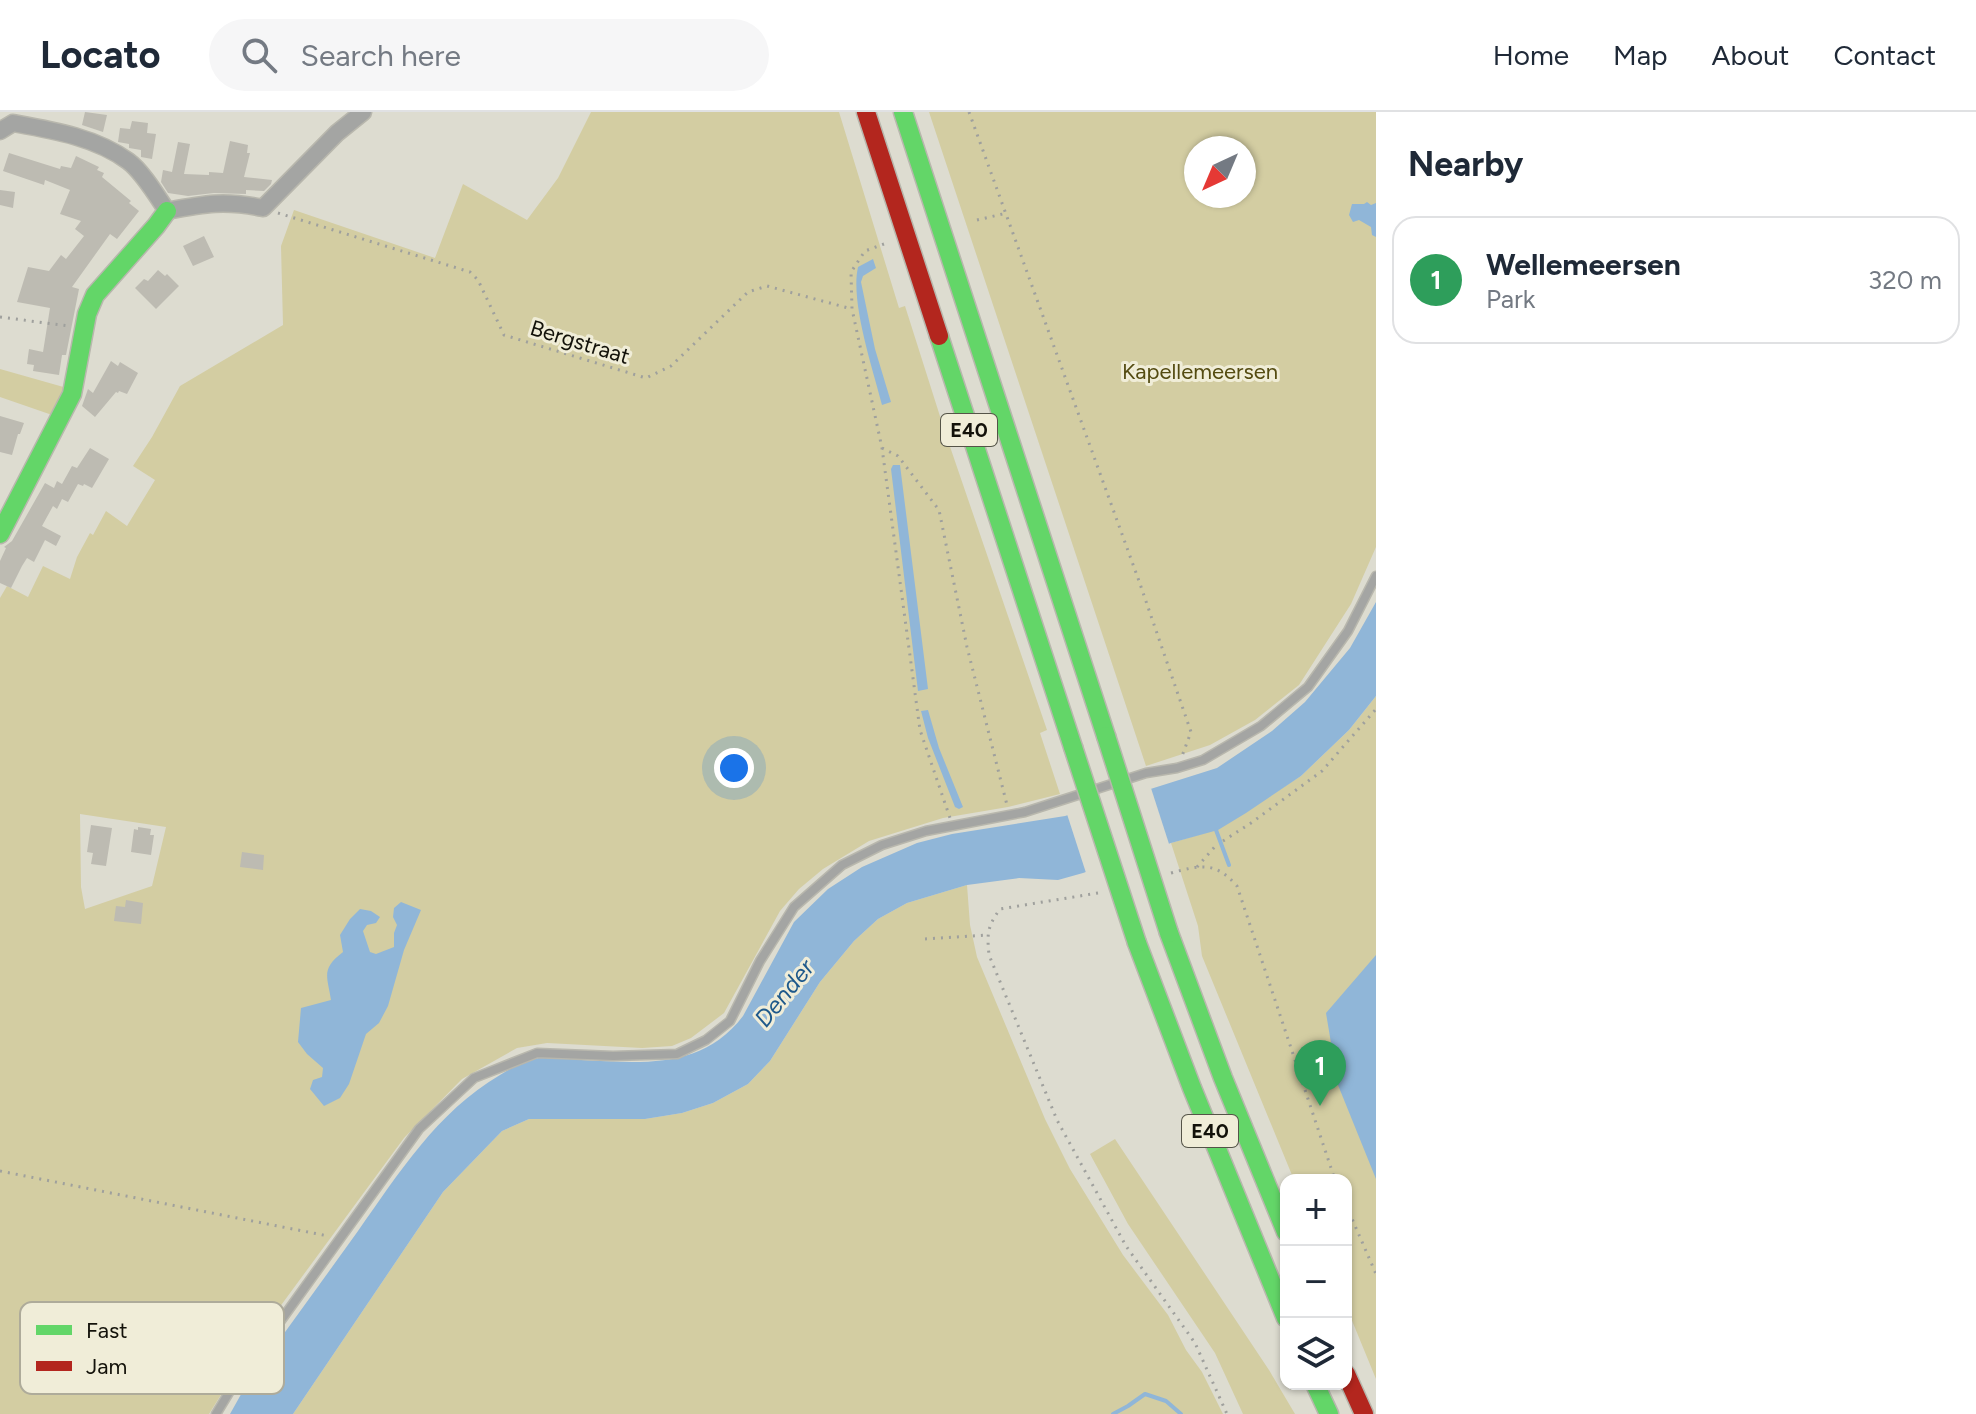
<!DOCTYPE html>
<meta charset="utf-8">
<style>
body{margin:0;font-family:Figtree,sans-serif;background:#f6f6f7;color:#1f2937}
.controls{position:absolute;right:24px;bottom:24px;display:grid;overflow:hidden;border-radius:16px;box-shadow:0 2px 6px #0004}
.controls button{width:72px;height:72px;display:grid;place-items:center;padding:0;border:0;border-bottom:2px solid #e0e1e3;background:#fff;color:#1f2937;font:40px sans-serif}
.compass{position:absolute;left:1184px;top:24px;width:72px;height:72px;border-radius:50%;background:#fff;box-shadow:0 2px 6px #0004;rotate:224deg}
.you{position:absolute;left:734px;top:656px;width:28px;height:28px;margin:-20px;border:6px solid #fff;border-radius:50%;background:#1a73e8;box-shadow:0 0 0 12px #1a73e833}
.badge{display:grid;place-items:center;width:52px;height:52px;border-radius:50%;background:#2563eb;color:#fff;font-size:26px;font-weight:700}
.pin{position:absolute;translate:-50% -66px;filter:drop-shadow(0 2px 4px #0008)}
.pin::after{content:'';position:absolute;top:42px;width:28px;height:24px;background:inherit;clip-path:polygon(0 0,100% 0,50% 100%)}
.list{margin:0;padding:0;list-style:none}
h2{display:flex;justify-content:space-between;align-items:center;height:104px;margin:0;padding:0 32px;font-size:34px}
h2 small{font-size:26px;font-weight:400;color:#747a83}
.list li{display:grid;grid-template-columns:52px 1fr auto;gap:24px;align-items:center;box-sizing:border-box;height:128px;margin:0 16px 16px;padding:0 16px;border:2px solid #e0e1e3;border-radius:24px}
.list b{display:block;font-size:30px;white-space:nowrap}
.list p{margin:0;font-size:26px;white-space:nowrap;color:#747a83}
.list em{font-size:26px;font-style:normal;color:#747a83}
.icon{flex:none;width:44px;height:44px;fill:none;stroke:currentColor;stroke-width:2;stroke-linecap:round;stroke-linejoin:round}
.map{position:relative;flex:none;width:1376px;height:1302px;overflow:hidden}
header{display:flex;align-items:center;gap:48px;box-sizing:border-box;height:112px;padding:0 40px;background:#fff;border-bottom:2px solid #e0e1e3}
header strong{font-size:38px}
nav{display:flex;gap:44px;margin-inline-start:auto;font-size:28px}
.search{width:560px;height:72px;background:#f6f6f7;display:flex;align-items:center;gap:20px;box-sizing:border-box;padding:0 28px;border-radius:44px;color:#747a83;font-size:30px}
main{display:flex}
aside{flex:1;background:#fff}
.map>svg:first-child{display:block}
.green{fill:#d3cda2;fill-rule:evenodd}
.water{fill:#90b6d8}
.pier{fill:#dddcd0}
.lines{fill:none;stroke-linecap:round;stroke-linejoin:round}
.stream{stroke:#90b6d8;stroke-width:4}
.building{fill:#bdbbb2}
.lane-casing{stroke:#b8b7ad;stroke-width:11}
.street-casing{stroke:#b8b7ad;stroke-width:19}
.fast-casing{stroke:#b8b7ad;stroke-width:21}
.jam-casing{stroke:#b8b7ad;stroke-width:21}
.path{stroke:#9fa09d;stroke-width:3;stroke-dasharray:2 6;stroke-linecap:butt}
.lane{stroke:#a4a5a3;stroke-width:8}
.street{stroke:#a4a5a3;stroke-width:16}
.fast{stroke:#63d668;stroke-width:18}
.jam{stroke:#b3261e;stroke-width:18}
.fast-bridge-casing{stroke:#b8b7ad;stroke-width:21;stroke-linecap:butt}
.fast-bridge{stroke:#63d668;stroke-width:18}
.labels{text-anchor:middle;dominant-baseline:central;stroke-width:6;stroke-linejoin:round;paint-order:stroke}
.shield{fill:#f0edd8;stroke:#555448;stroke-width:2}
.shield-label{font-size:20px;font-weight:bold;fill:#13120a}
.street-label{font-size:22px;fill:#13120a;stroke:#f0edd8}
.park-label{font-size:22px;fill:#544b11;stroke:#f0edd8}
.water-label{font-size:24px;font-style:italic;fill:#1e598b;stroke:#f0edd8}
.key{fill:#f0edd8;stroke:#aeab9a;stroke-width:2}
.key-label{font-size:22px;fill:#13120a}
</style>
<header>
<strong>Locato</strong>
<div class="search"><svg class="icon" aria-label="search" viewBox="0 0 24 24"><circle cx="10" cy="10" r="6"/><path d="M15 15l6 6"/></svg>Search here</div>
<nav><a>Home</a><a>Map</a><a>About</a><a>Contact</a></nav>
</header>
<main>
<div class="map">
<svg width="1376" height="1302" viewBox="0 0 1376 1302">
<rect width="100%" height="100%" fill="#dddcd0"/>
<path class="green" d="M591,0H839L899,196L905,194L945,320L1047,618L1040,621L1060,682L1008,695L943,706L869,729L823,757L799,777L780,799L724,901L691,926L672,934L642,936L547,931L517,936L462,967L404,1026L254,1230L209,1302H0V486L7,474L28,485L43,454L70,467L77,445L90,421L93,423L106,399L127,414L155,368L133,354L152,325L180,274L283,213L281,134L294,98L435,146L463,72L527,108L558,66ZM80,702L166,715L152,774L85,797L81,775Z
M929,0H1376V435L1351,492L1299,573L1255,608L1210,633L1146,654ZM1196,36H1244V84H1196Z
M0,257L67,276L55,304L0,285Z
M1376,584V1267L1346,1194V1068H1294L1202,844L1198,814L1171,731L1218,717L1301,664L1349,618Z
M967,773L970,813L977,845L1045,1007L1070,1057L1123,1143L1168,1203L1186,1238L1202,1260L1223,1302H293L443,1080L502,1019L529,1007H645L682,1001L713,991L748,972L770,949L820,870L854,829L878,807L907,791Z
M1115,1027L1269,1258L1295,1302H1243L1215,1241L1128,1112L1090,1042Z"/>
<path class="water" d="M1367,90L1371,93L1376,91V125L1372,123L1371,115L1359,108L1353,110L1349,103L1352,92H1364Z
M873,147L876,156L863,164L861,170L875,237L891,290L882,293C873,257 850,190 858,155Z
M893,353H900L928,577L918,579L891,357Z
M1376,490V584L1349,618L1301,664L1246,701L1218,718L1171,731L1083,761L1058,768L1019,766L967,773L907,791L878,807L854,829L820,870L770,949L748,972L713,991L682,1001L645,1007H529L502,1019L443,1080L293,1302H230L244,1277C282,1224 320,1172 358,1119C399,1061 437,1000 500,963C514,954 528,947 545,945C556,944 569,947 581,948C642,951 702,958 743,904L794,810L828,777L862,755L917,731L952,722L1065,704L1217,656L1272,619L1305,590L1350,536Z
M928,598L939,636L963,695L959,697L955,695L928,626L921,599Z
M401,790L421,798L404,838L388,894L379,911L366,922L349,972L340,986L324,994L310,977L313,968L322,965L323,956L307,942L298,930L301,896L331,888C327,863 321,857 343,840L340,823L350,807L360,797L371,799L380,805L376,811L367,813L363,819L370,840L376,842L394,835V821L397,813L393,805L394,796Z
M1376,843V1067L1338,973L1326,901Z"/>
<path class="pier" d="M1150,673L1170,735L1087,764L1066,699Z"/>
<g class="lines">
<path class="stream" d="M1216,718L1229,753
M1113,1302L1128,1294L1145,1282L1166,1289L1181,1302"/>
</g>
<path class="building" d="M85,0L107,3L103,20L82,13Z
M132,9L148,11L147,21L156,22L152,47L141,45V38L129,36V32L118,30L120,16L130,17Z
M230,29L248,33L247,41H250L244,65L272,68L271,72L264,79L246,78V82L214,81L188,84L168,81L161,70L163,58L172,60L178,30L190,32L184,62L209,63V60L223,61Z
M9,41L60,57L61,54L71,56L76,44L99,55L97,58L104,61L102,65L131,89L129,91L139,99L117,127L110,122L72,175L79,177L66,243H62L59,263L33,259L34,253L27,252L29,237L43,240L50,196L17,190L28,155L49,159L61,143L66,147L84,124L75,117L81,109L60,102L70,78L45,68L44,73L3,59Z
M0,78L15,80L13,96L0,93Z
M204,124L214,145L193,154L183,134Z
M158,158L165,164L167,162L179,174L156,197L135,176L144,167L148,169Z
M111,249L118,254L120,250L138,261L127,282L119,279L118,281L116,280L95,305L82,294L88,277L93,281Z
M0,304L24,311L20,322H18L12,343L0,340Z
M90,336L109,347L92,376L84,372L83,374L78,372L68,390L62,387L57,397L53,394L42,414L61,424L56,434L45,428L34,450L27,446L22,454L11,476L0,471V449L6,436L4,435L12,429L45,371L54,376L57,369L62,372L72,354L77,356Z
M91,713L112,716L106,754L91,752L93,741L87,740Z
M138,715L151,717L150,723H154L151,743L131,740L134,717L138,718Z
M242,740L264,743L263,758L240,755Z
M126,788L143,791L141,812L114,809L116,794L125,795Z"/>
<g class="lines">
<defs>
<path id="lane" d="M216,1302L230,1279L419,1017L474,966L537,941L613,944L677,942L706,928L730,909L760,849L794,795L842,753L882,733L926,719L1025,700L1146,661L1177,656L1203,648L1261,614L1308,575L1348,519L1376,464"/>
<path id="street" d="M0,19L13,11C52,18 95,25 128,49C142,59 157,84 167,99C204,92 224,88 263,96L337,21L363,0"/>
<path id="fast" d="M903,0L1106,624
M939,224L1073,635
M0,422L72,282L87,202L95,183L156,114L167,99
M1169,821L1223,966L1286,1120
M1137,831L1192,976L1286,1206
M1315,1272L1329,1302"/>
<path id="jam" d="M866,0L939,224
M1346,1262L1364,1302"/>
</defs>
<use href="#lane" class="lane-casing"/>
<use href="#street" class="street-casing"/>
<use href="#fast" class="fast-casing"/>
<use href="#jam" class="jam-casing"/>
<path class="path" d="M969,0L1139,469L1191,620L1182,644
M278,101L470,160L478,168L504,223L646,266L671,254L748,180L767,174L852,197
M977,108L1007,101
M884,132L865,139L851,160L852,197L882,336L920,618L950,706
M0,205L69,214
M882,336L898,344L939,398L967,535L1007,693
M1223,729L1251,711L1322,659L1376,597
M1197,755L1218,731
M1171,761C1201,753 1215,749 1237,774L1335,1068
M1098,781L1000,797C987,815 987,822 989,843L1057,1008L1126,1134L1195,1231L1227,1302
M925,827L987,823
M0,1059L328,1124
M1346,1093L1376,1162"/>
<use href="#lane" class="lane"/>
<use href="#street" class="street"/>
<use href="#fast" class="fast"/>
<use href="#jam" class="jam"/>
<defs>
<path id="fast-bridge" d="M1106,624L1169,821
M1073,635L1137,831"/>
</defs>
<use href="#fast-bridge" class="fast-bridge-casing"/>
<use href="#fast-bridge" class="fast-bridge"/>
</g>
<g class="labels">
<g class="shield">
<rect x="941" y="302" width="56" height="32" rx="6"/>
<rect x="1182" y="1003" width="56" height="32" rx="6"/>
</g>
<g class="shield-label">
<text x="969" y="318">E40</text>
<text x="1210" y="1019">E40</text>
</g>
<g class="street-label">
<text transform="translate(580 230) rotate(17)">Bergstraat</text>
</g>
<g class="park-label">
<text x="1200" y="259">Kapellemeersen</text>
</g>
<g class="water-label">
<text transform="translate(784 881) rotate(-51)">Dender</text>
</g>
</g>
<rect x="20" y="1190" width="264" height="92" rx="12" class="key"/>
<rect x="36" y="1213" width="36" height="10" fill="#63d668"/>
<rect x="36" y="1249" width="36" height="10" fill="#b3261e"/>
<g class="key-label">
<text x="86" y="1226">Fast</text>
<text x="86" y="1262">Jam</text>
</g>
</svg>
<div class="controls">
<button>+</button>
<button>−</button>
<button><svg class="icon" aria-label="layers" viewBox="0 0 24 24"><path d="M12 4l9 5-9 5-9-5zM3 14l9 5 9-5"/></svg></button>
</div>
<svg class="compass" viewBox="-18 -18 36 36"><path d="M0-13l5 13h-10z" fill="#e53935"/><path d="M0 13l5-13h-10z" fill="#747a83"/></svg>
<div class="you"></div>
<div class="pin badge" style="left:1320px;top:994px;background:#2e9e5b">1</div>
</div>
<aside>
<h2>Nearby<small></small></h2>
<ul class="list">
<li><span class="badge" style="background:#2e9e5b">1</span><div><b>Wellemeersen</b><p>Park</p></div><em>320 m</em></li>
</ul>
</aside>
</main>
